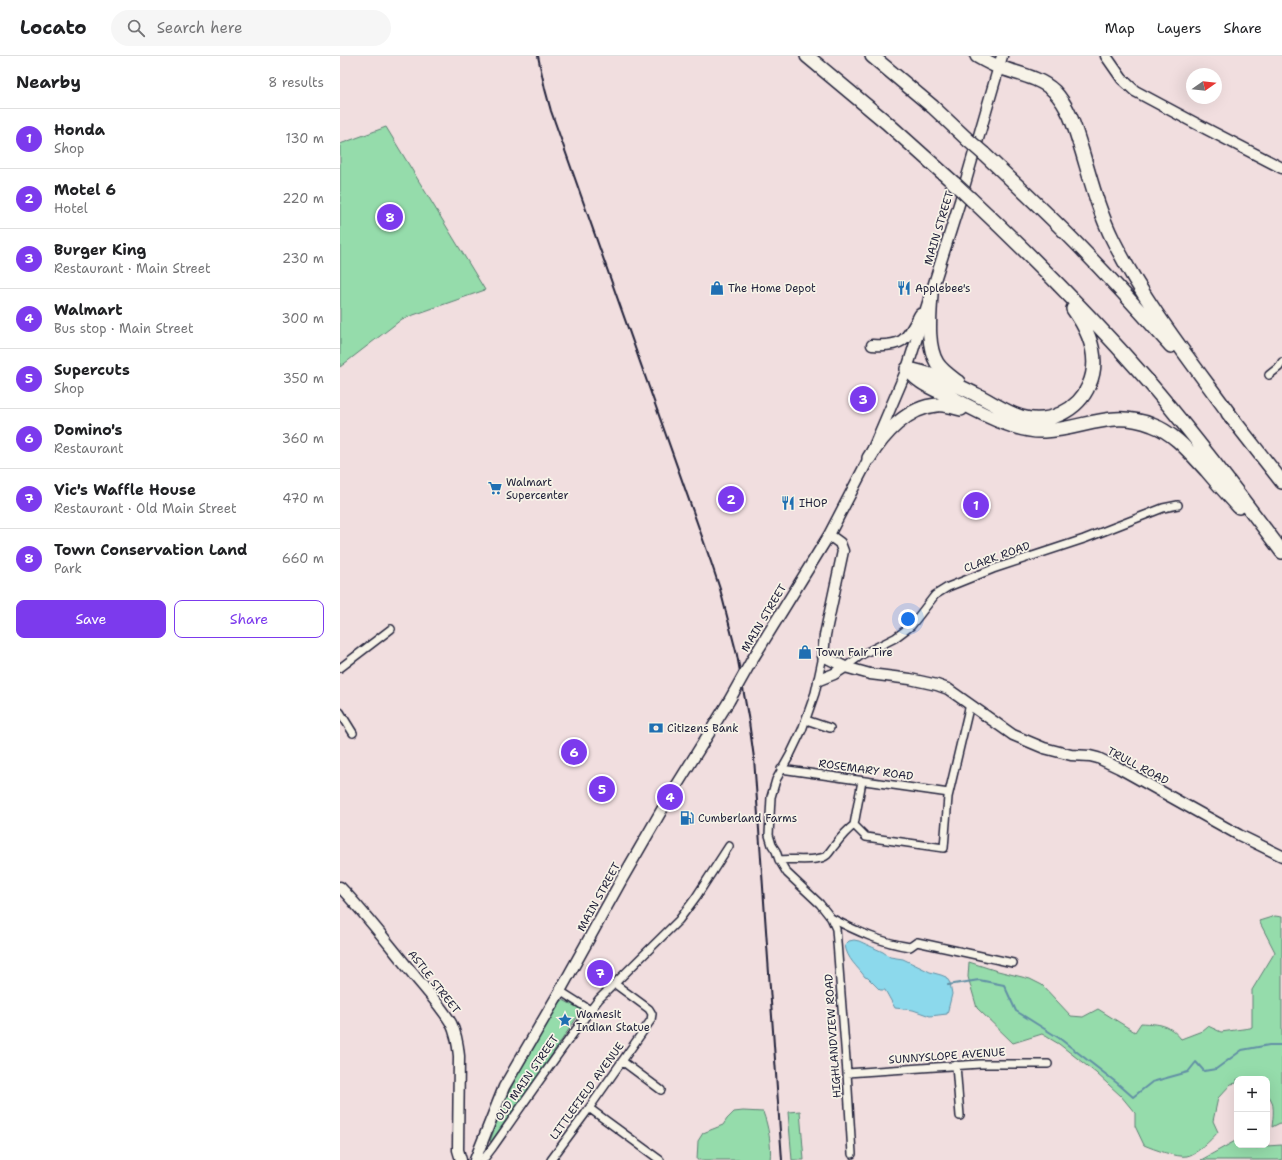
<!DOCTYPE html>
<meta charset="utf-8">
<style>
body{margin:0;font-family:"Shantell Sans",sans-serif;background:#f6f6f6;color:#202124}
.controls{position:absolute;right:12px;bottom:12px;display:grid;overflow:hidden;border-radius:8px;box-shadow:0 4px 16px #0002}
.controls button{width:36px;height:36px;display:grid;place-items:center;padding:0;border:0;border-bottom:1px solid #e0e0e0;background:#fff;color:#202124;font:20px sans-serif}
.compass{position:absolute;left:846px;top:12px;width:36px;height:36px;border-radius:50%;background:#fff;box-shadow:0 4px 16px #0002;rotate:76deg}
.you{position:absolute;left:568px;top:563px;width:14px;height:14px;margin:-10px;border:3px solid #fff;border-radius:50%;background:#1a73e8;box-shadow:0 0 0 6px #1a73e833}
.badge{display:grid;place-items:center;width:26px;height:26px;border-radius:50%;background:#7c3aed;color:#fff;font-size:13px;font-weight:700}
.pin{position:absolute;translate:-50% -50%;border:2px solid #fff;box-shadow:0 1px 4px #0006}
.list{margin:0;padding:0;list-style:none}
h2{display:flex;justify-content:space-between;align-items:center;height:52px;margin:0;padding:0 16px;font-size:17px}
h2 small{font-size:13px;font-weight:400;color:#757577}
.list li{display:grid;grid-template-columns:26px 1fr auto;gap:12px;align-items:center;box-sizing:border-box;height:60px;padding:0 16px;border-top:1px solid #e0e0e0}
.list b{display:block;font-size:15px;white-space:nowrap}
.list p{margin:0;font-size:13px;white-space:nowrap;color:#757577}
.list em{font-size:13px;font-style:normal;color:#757577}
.actions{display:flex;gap:8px;padding:12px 16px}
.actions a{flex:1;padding:9px 0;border:1px solid #7c3aed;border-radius:8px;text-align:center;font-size:14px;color:#7c3aed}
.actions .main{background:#7c3aed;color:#fff}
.icon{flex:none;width:22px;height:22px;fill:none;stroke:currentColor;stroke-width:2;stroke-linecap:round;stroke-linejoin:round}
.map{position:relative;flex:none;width:942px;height:1104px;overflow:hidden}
header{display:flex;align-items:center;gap:24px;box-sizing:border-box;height:56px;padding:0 20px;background:#fff;border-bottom:1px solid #e0e0e0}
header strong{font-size:19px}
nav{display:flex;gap:22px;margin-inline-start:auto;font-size:14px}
.search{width:280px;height:36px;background:#f6f6f6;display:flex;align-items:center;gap:10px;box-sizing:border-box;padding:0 14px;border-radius:22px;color:#757577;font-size:15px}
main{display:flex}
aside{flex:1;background:#fff}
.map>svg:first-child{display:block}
.green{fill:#95dcab;stroke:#5c7f73}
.water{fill:#8cd9ec;stroke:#6290a5}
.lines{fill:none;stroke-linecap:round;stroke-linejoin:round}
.stream{stroke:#6290a5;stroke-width:2}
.street-casing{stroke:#22223b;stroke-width:10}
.secondary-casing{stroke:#22223b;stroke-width:13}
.highway-casing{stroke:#22223b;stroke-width:16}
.street{stroke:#f7f3e8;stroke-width:7}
.secondary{stroke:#f7f3e8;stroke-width:10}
.highway{stroke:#f7f3e8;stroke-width:13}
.rail{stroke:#22223b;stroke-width:2}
.secondary-bridge-casing{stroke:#22223b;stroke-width:13;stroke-linecap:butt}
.highway-bridge-casing{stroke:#22223b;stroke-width:16;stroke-linecap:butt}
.secondary-bridge{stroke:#f7f3e8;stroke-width:10}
.highway-bridge{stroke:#f7f3e8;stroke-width:13}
.labels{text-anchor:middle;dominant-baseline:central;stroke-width:3.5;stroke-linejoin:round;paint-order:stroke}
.street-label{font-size:11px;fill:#22223b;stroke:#f7f3e8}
.poi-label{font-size:11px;fill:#22223b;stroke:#f7f3e8;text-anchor:start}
</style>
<header>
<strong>Locato</strong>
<div class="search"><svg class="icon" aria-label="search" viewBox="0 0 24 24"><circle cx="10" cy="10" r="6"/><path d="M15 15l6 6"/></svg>Search here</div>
<nav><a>Map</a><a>Layers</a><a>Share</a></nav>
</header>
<main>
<aside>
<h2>Nearby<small>8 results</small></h2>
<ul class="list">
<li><span class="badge">1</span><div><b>Honda</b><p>Shop</p></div><em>130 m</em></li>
<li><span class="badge">2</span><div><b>Motel 6</b><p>Hotel</p></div><em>220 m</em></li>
<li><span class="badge">3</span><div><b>Burger King</b><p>Restaurant · Main Street</p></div><em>230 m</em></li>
<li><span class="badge">4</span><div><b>Walmart</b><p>Bus stop · Main Street</p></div><em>300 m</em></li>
<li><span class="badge">5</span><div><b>Supercuts</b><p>Shop</p></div><em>350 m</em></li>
<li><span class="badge">6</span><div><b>Domino's</b><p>Restaurant</p></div><em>360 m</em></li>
<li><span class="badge">7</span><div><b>Vic's Waffle House</b><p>Restaurant · Old Main Street</p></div><em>470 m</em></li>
<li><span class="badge">8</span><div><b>Town Conservation Land</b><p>Park</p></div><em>660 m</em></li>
</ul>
<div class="actions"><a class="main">Save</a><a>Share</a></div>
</aside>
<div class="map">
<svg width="942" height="1104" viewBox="0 0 942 1104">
<rect width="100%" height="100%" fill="#f1dedf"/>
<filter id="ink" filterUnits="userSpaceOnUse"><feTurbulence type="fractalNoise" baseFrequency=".025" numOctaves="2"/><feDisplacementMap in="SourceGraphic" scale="8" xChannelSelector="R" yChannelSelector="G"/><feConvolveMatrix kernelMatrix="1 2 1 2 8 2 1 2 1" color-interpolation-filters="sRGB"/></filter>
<g filter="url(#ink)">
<path class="green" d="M46,71L145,234L62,263L0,311V88Z
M935,860L942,861V1066L932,1071C933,1061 936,1046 927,1038V1023H897V1027L891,1028L878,1042L873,1065L878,1076C871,1084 857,1098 847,1100C838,1102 813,1093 804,1089L795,1070V1057L781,1040L756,1017L719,988L702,978L673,987L637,952L628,921L629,906L654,914L690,923L702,929L731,960L743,961L758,953L795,976L801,967C820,968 829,968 841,983L862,975L868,970L881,976L910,972L912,971V934L935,896L919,865Z
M223,944L242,954L152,1087L150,1085C156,1069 161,1052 169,1036C183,1006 201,977 219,947Z
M403,1055L423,1056C428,1069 432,1090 430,1104H357L358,1085L363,1077L383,1069L387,1063L394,1056Z
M460,1055L464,1104H452L448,1056Z
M897,1084V1089H913L916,1092L926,1090L942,1089V1104H861Z"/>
<path class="water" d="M514,884L519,885L543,896L550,901L563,903L590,916L601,919L606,921L610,927L612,938L607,958L590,960L573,954L555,952L545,934H540L528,922L525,921C517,910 507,903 505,889L509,885Z"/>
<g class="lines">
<path class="stream" d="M608,929L639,924L664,929L676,955L719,982L777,1027L793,1041L812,1026L848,1016L856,1006L864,1015L876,1013L902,994L929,989H942"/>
<defs>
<path id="street" d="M929,319L939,311L942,306
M483,600L475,637L462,674L450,699L436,724L431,741L429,779L432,789L436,795L439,804L447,817L480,848L491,862L496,873L507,1017L512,1098
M505,611L523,598L555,582L571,570L595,539L608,531L653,513L744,483L823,452L838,449
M0,612L51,573
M0,656L13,677
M466,664L490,672
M441,713L609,737
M514,769L526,781L604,792L608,741L630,648
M514,769L522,725
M439,804C451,802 478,807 487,799C490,796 492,792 495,789C501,781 506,775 514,769
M491,862C516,875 542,887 570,891L577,886L673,907
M220,935L250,954
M282,1005L321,1034
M616,1009L620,1060
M507,1017L640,1008H708
M249,1052L320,1104
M143,1104L153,1091C188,1041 222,991 259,943L339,864L356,841L389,790
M211,1104L245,1058L311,964L312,958L309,953L275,928"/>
<path id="secondary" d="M766,0L782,23L795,35L853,66L942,112
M532,289C564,291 566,284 580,258
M489,479L500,487L503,495L485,579L483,600L505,611L530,618L570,623L597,629L608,633L673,679L704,692L731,699L750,700L758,702L779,712L899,779L942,800
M412,604L489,479L529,402L567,313L620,145L662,0
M479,624L494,618L505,611
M0,831C26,858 49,889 73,918C86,934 101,950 111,967C116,977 118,989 119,1000L118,1094L121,1104
M135,1104L164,1031L220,935L282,823L327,745L389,645"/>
<path id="highway" d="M467,0L546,66L615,128
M532,0L593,51L628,84
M637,0C644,4 651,8 659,11C678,18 699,21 714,35C730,52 735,73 742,95C751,125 759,156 773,184C805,248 851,305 893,363
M644,98C676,128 708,158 738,189C770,222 801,256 831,290
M631,143C693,201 752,261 808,325C855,380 899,438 942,496
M591,238C590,258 586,289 597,307C602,315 610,320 618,326
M567,313C571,317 575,322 580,325C588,331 598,335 607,339C633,353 675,377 705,375C744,373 771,353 812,369C835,377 851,398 867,415C877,427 888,439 899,451
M567,313C590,317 613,327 635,338C650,345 665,356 681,361C708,369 738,355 749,329C761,302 749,275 733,253
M888,357L942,426
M529,402C543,378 568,351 597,349C605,348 613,351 621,353"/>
</defs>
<use href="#street" class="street-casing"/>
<use href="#secondary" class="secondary-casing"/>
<use href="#highway" class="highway-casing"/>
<use href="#street" class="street"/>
<use href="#secondary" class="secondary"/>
<use href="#highway" class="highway"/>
<path class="rail" d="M198,0L205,33L211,55L371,506L380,533L397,599L409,666L414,702L442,1104"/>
<defs>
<path id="secondary-bridge" d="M389,645L412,604"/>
<path id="highway-bridge" d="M628,84L644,98
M615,128L631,143"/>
</defs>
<use href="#secondary-bridge" class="secondary-bridge-casing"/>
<use href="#highway-bridge" class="highway-bridge-casing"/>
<use href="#secondary-bridge" class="secondary-bridge"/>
<use href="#highway-bridge" class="highway-bridge"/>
</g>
</g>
<defs>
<symbol id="shop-bare" viewBox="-9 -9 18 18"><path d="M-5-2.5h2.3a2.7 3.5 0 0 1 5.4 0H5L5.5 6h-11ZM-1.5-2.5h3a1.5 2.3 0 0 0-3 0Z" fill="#1f6fb2" stroke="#f7f3e8" stroke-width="2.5" paint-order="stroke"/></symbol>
<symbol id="restaurant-bare" viewBox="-9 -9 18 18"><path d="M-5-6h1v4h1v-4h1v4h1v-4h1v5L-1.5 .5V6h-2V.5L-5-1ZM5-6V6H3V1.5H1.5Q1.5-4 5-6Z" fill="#1f6fb2" stroke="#f7f3e8" stroke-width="2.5" paint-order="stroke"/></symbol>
<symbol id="supermarket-bare" viewBox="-9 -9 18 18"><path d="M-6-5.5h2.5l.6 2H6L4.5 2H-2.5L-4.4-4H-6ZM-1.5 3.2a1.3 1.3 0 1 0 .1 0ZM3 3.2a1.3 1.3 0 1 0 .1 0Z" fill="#1f6fb2" stroke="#f7f3e8" stroke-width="2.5" paint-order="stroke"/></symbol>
<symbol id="bank-bare" viewBox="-9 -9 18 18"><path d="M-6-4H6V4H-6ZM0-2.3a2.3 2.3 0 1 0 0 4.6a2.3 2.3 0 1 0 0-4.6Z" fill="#1f6fb2" stroke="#f7f3e8" stroke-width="2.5" paint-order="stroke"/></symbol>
<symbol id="fuel-bare" viewBox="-9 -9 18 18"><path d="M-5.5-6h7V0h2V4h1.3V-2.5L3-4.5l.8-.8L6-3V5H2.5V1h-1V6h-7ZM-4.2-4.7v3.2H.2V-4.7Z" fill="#1f6fb2" stroke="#f7f3e8" stroke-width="2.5" paint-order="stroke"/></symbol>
<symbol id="sight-bare" viewBox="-9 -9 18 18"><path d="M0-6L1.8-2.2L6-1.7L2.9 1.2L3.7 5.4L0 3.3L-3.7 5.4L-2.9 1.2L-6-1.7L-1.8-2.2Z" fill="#1f6fb2" stroke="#f7f3e8" stroke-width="2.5" paint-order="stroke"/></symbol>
</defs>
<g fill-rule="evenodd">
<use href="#shop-bare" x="367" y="222" width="20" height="20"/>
<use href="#restaurant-bare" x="554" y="222" width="20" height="20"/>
<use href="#supermarket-bare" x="145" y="422" width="20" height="20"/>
<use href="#restaurant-bare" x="438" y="437" width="20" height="20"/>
<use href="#shop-bare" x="455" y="586" width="20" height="20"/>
<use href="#bank-bare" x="306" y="662" width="20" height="20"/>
<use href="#fuel-bare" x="337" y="752" width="20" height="20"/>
<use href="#sight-bare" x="215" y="954" width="20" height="20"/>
</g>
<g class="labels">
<g class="street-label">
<text transform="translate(599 172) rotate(-73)">MAIN STREET</text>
<text transform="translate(657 501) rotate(-20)">CLARK ROAD</text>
<text transform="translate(424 562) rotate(-59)">MAIN STREET</text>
<text transform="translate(798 710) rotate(28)">TRULL ROAD</text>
<text transform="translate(526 714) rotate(8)">ROSEMARY ROAD</text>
<text transform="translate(259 841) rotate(-61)">MAIN STREET</text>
<text transform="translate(94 926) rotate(52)">ASTLE STREET</text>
<text transform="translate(493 980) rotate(-94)">HIGHLANDVIEW ROAD</text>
<text transform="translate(607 1000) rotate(-4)">SUNNYSLOPE AVENUE</text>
<text transform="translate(187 1022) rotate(-55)">OLD MAIN STREET</text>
<text transform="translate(247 1035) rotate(-54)">LITTLEFIELD AVENUE</text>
</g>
<g class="poi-label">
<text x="388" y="232">The Home Depot</text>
<text x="575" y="232">Applebee's</text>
<text x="166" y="426">Walmart<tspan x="166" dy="13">Supercenter</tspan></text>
<text x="459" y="447">IHOP</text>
<text x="476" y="596">Town Fair Tire</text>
<text x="327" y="672">Citizens Bank</text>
<text x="358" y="762">Cumberland Farms</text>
<text x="236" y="958">Wamesit<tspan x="236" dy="13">Indian Statue</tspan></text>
</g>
</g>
</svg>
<div class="controls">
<button>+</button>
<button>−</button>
</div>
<svg class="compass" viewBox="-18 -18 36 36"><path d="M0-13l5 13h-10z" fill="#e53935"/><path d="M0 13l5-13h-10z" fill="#757577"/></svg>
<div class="you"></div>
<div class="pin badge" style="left:636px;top:449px">1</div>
<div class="pin badge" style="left:391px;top:443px">2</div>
<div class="pin badge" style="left:523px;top:343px">3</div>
<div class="pin badge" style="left:330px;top:741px">4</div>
<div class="pin badge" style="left:262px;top:733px">5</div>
<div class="pin badge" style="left:234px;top:696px">6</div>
<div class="pin badge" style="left:260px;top:917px">7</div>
<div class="pin badge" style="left:50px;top:161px">8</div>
</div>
</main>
